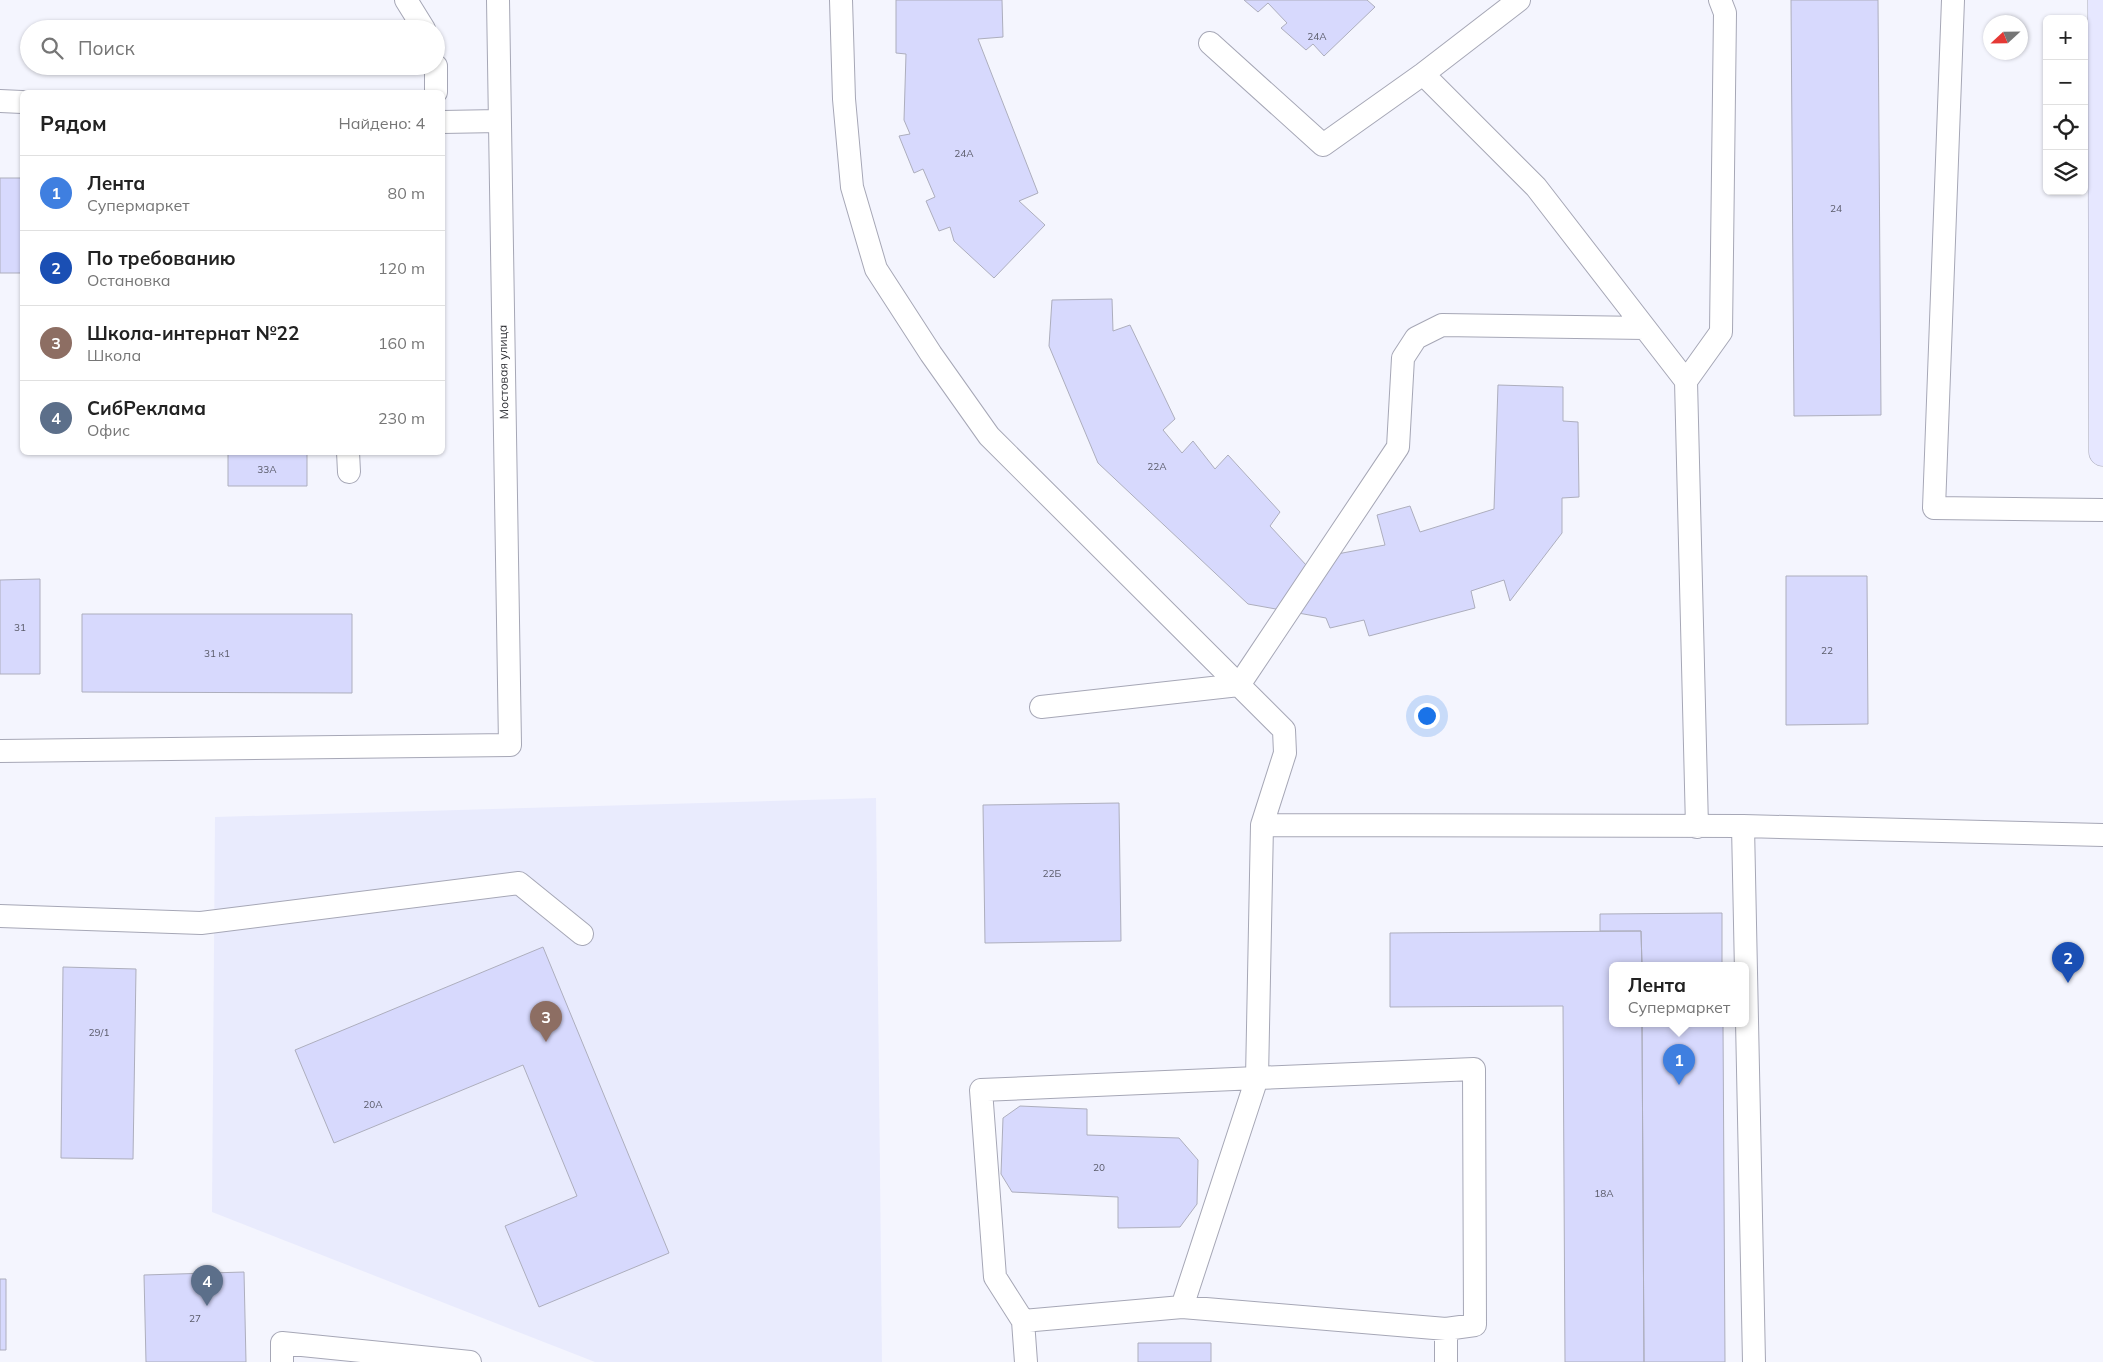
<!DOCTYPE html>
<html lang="ru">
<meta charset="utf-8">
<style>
body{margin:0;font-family:Mulish,sans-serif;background:#f2f2f2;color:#222}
.controls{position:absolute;right:15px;top:15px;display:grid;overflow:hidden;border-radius:8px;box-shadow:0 1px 4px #0004}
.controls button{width:45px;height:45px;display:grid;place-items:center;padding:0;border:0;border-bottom:1px solid #e0e0e0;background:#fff;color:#222;font:25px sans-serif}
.compass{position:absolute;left:1983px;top:15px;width:45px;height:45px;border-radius:50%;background:#fff;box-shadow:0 1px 4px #0004;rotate:248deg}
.you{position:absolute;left:1426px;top:715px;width:18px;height:18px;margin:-12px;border:4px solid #fff;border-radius:50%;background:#1a73e8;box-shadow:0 0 0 8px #1a73e833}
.badge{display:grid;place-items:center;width:32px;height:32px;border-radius:50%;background:#2563eb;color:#fff;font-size:16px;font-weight:700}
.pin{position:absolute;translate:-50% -41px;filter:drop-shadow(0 1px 2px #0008)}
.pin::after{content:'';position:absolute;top:26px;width:18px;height:15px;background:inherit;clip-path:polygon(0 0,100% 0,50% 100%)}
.popup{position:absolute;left:1609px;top:962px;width:140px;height:65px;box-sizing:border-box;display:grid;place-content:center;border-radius:8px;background:#fff;filter:drop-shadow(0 1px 4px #0005);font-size:16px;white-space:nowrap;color:#767676}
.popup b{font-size:19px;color:#222}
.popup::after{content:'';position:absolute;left:50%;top:100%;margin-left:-10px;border:10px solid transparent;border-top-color:#fff}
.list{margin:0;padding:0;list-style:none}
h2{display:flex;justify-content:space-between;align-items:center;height:65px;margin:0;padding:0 20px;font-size:21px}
h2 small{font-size:16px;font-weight:400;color:#767676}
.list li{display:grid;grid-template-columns:32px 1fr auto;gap:15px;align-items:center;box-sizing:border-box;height:75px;padding:0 20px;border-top:1px solid #e0e0e0}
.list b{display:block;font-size:19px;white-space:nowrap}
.list p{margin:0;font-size:16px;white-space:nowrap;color:#767676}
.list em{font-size:16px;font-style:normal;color:#767676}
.icon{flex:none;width:28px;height:28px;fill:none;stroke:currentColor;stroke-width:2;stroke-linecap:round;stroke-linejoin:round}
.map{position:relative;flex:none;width:2103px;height:1362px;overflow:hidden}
.search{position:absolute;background:#fff;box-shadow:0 1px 4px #0004;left:20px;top:20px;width:425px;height:55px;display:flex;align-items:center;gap:12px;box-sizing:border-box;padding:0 18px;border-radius:28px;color:#767676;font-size:19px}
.panel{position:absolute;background:#fff;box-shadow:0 1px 4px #0004;left:20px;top:90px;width:425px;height:365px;border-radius:8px}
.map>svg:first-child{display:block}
.built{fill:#e9ebfd}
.building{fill:#d7d9fd;stroke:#adaebd}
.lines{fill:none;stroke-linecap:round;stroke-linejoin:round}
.service-casing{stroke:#a6a7b6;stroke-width:24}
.secondary-casing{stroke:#a6a7b6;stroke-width:29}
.service{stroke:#fff;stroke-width:22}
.secondary{stroke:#e6e7ff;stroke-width:28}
.labels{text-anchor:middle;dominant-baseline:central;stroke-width:5;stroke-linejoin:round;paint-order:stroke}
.number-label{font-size:10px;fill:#595a68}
.street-label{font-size:12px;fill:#2f3036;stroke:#fff}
</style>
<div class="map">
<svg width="2103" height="1362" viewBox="0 0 2103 1362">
<rect width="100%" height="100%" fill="#f4f5fe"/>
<path class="built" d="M876,798L882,1362H595L212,1212L215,817Z"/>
<path class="building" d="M896,0H1002L1003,37L978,39L1038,193L1019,201L1045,225L994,278L954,241L950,227L939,231L926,201L935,197L923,169L914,173L899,136L910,134L904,120L906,54L896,53Z
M1244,0H1367L1375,7L1324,56L1313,44L1306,50L1281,28L1287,23L1268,3L1258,12Z
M1791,0H1878L1881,415L1794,416Z
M0,178H22V273H0Z
M1112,299L1113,331L1130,325L1175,419L1163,430L1182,453L1193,441L1215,469L1228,455L1280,512L1270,526L1307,566L1316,558L1385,545L1377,515L1410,506L1420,532L1494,509L1498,385L1563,387V421L1578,422L1579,497L1562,498V533L1510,601L1504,580L1471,591L1475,608L1369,636L1364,620L1330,628L1326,618L1248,604L1098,463L1049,346L1052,300Z
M228,452H307V486H228Z
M1786,576H1867L1868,724L1786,725Z
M40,579V674H0V580Z
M82,614H352V693L82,692Z
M1119,803L1121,941L985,943L983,805Z
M1722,913V966H1642L1641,931H1600V914Z
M1641,931L1642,966H1613V1024H1642L1644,1362H1565L1563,1006L1390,1007V933Z
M543,947L669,1253L539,1307L505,1226L577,1196L523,1065L334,1143L295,1050Z
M63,967L136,969L133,1159L61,1158Z
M1642,1024H1723L1725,1362H1644Z
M1020,1106L1087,1109V1135L1179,1138L1198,1160L1197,1204L1180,1227L1118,1228V1197L1012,1192L1001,1174L1003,1118Z
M244,1272L246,1362H146L144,1275Z
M0,1279H6V1350H0Z
M1138,1343H1211V1362H1138Z"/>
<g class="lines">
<defs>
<path id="service" d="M406,0L424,29
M841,0L844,99L852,187L876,269L931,354L989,436L1284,730L1285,753L1262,825
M1953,0L1934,508L2103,510
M1210,43L1323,145L1423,74L1519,0
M1423,74L1536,187L1686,381
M436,92V66
M0,101L22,102
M442,122L499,121
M348,452L349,472
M1041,707L1239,685L1398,447L1403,358L1416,338L1442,325L1645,328
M0,751L510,745L498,0
M1743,826L1754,1362
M1697,827L1686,381L1721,332L1725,13L1720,0
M0,916L201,923L519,883L582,934
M1474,1069L1475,1325L1446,1329L1182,1307L1257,1078Z
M1023,1321L995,1277L981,1090L1257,1078L1262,825L1743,826L2103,835
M282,1362V1343L470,1362
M1026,1362L1023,1321L1182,1307
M1446,1362V1329"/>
<path id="secondary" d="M2102,0L2103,452"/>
</defs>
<use href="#service" class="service-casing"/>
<use href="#secondary" class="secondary-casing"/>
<use href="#service" class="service"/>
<use href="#secondary" class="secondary"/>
</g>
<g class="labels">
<g class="number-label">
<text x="1317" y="36">24А</text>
<text x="964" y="153">24А</text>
<text x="1836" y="208">24</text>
<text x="1157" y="466">22А</text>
<text x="267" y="469">33А</text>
<text x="20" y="627">31</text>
<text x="1827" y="650">22</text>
<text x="217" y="653">31 к1</text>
<text x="1052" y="873">22Б</text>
<text x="99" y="1032">29/1</text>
<text x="373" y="1104">20А</text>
<text x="1099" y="1167">20</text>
<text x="1604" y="1193">18А</text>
<text x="195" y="1318">27</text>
</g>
<g class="street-label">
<text transform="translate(503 372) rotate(-91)">Мостовая улица</text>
</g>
</g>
</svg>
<div class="controls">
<button>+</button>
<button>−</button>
<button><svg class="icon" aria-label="locate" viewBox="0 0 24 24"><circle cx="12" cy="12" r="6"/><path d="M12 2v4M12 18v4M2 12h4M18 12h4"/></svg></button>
<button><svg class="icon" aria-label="layers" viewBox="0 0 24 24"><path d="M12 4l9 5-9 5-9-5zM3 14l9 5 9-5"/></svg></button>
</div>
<svg class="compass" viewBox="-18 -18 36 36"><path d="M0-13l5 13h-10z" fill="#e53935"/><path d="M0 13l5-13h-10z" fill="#767676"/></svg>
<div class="you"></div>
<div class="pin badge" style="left:1679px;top:1085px;background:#3f7fe0">1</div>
<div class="popup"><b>Лента</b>Супермаркет</div>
<div class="pin badge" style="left:2068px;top:983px;background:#1a4fb4">2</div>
<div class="pin badge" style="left:546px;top:1042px;background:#8d6e63">3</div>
<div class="pin badge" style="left:207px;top:1306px;background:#5c6f8a">4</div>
<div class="search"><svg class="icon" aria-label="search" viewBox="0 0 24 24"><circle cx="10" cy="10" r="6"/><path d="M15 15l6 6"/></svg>Поиск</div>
<section class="panel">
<h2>Рядом<small>Найдено: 4</small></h2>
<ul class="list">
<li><span class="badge" style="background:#3f7fe0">1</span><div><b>Лента</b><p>Супермаркет</p></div><em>80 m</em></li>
<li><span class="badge" style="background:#1a4fb4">2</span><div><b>По требованию</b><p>Остановка</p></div><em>120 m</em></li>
<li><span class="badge" style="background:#8d6e63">3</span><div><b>Школа-интернат №22</b><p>Школа</p></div><em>160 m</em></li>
<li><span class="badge" style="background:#5c6f8a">4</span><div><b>СибРеклама</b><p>Офис</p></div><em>230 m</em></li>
</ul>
</section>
</div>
